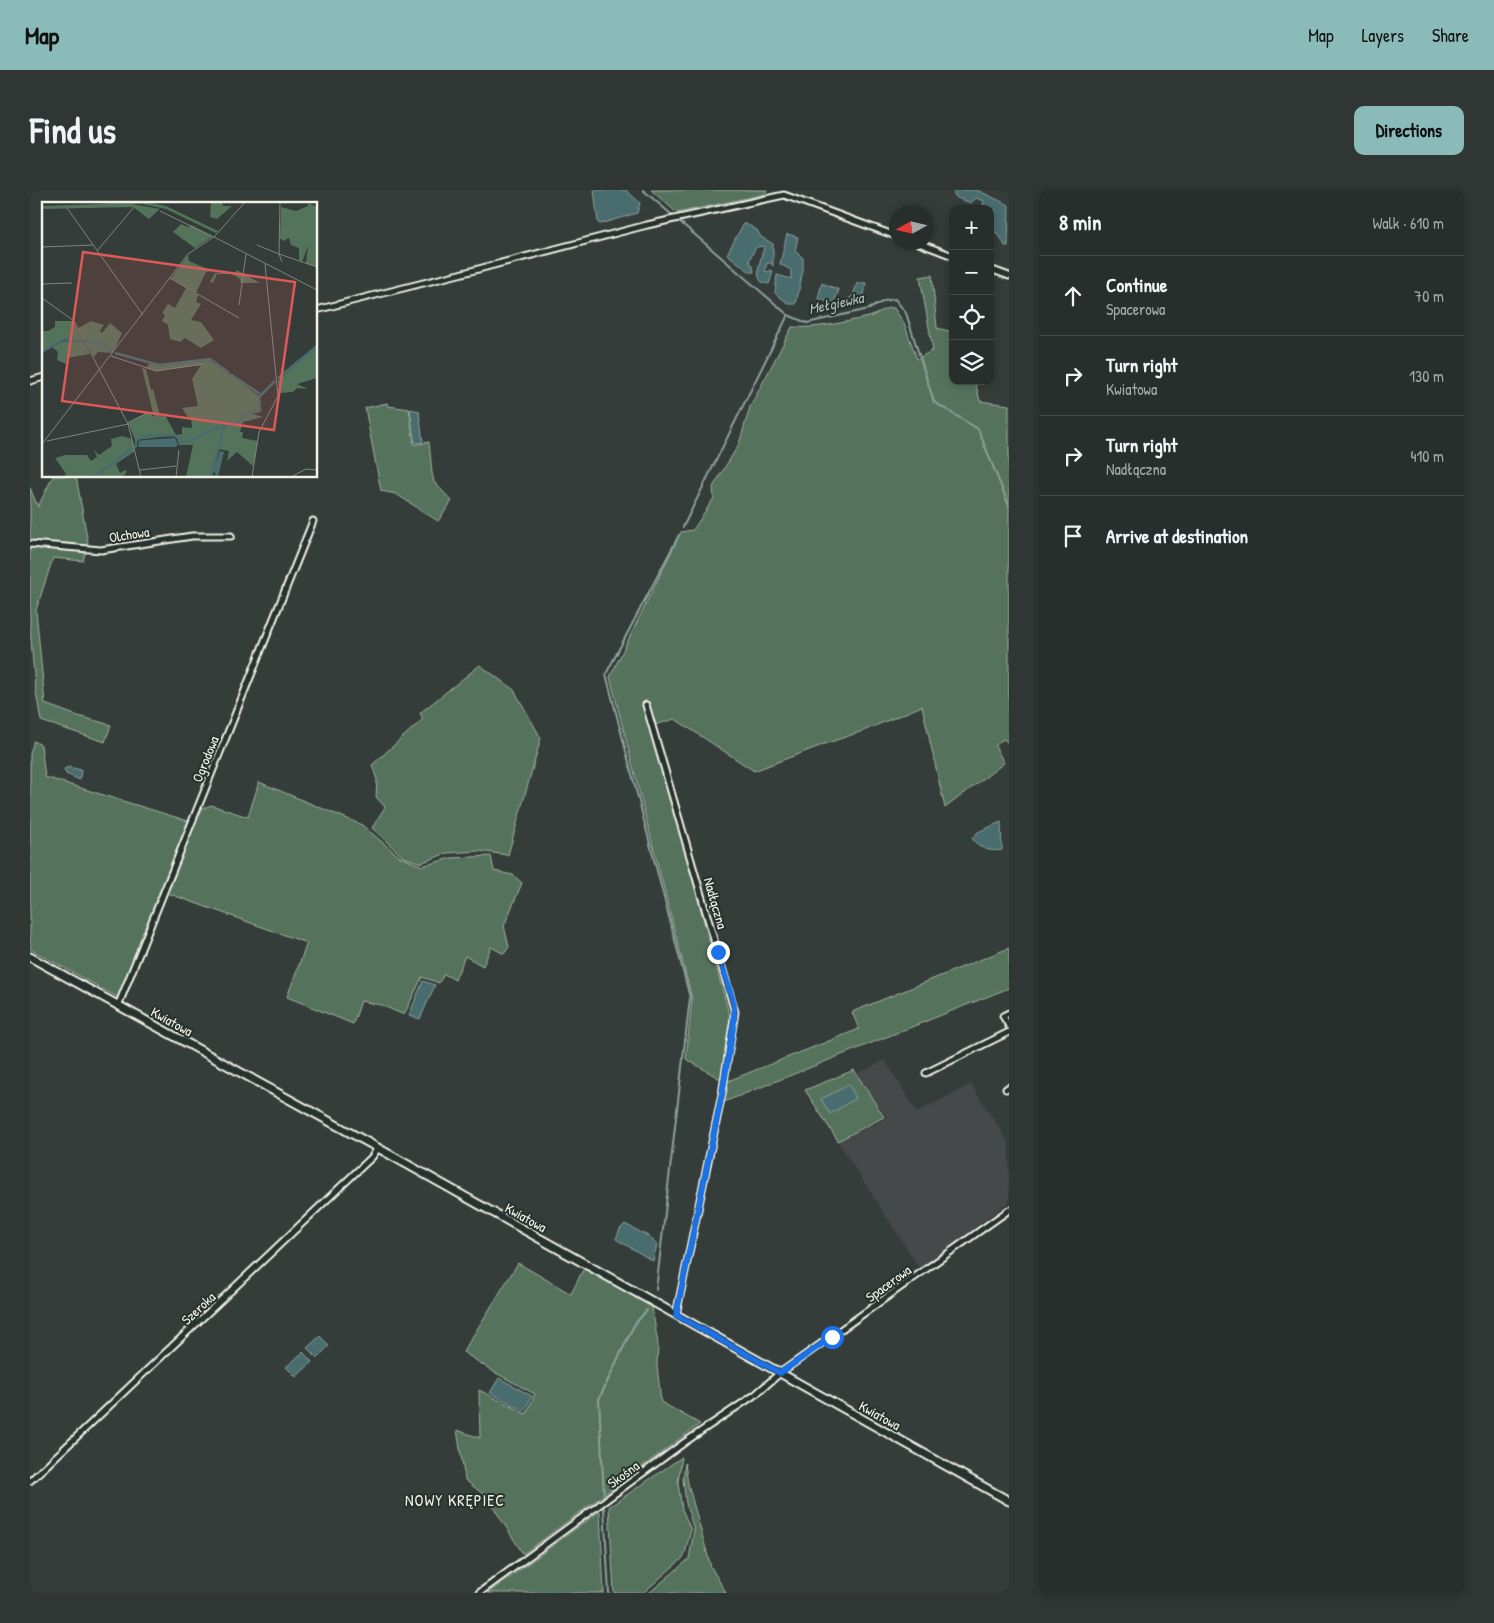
<!DOCTYPE html>
<meta charset="utf-8">
<style>
body{margin:0;font-family:"Patrick Hand",sans-serif;background:#2f3633;color:#f1f3f6}
.controls{position:absolute;right:15px;top:15px;display:grid;overflow:hidden;border-radius:10px;box-shadow:0 2px 8px #0003}
.controls button{width:45px;height:45px;display:grid;place-items:center;padding:0;border:0;border-bottom:1px solid #434a47;background:#272e2b;color:#f1f3f6;font:25px sans-serif}
.compass{position:absolute;left:859px;top:15px;width:45px;height:45px;border-radius:50%;background:#272e2b;box-shadow:0 2px 8px #0003;rotate:262deg}
.stop{position:absolute;width:15px;height:15px;margin:-11px;border:4px solid #1a73e8;border-radius:50%;background:#fff}
.stop.end{background:#1a73e8;border-color:#fff;box-shadow:0 1px 5px #0008}
.list{margin:0;padding:0;list-style:none}
h2{display:flex;justify-content:space-between;align-items:center;height:65px;margin:0;padding:0 20px;font-size:21px}
h2 small{font-size:16px;font-weight:400;color:#a4a8a9}
.list li{display:grid;grid-template-columns:32px 1fr auto;gap:15px;align-items:center;box-sizing:border-box;height:80px;padding:0 20px;border-top:1px solid #434a47}
.list b{display:block;font-size:19px;white-space:nowrap}
.list p{margin:0;font-size:16px;white-space:nowrap;color:#a4a8a9}
.list em{font-size:16px;font-style:normal;color:#a4a8a9}
.icon{flex:none;width:28px;height:28px;fill:none;stroke:currentColor;stroke-width:2;stroke-linecap:round;stroke-linejoin:round}
.map{position:relative;flex:none;width:979px;height:1403px;overflow:hidden;border-radius:10px}
header{display:flex;align-items:center;gap:30px;box-sizing:border-box;height:70px;padding:0 25px;background:#8bbbb9;color:#111}
header strong{font-size:24px}
nav{display:flex;gap:28px;margin-inline-start:auto;font-size:18px}
.intro{display:flex;align-items:center;justify-content:space-between;box-sizing:border-box;height:120px;padding:0 30px}
h1{margin:0;font-size:35px}
.button{padding:12px 22px;border-radius:10px;background:#8bbbb9;color:#111;font-size:18px;font-weight:700}
main{display:flex;gap:30px;padding:0 30px}
aside{flex:1;background:#272e2b;border-radius:10px;box-shadow:0 2px 8px #0003}
.map>svg:first-child{display:block}
.built{fill:#444848}
.green{fill:#54735b;stroke:#a4b2a2}
.water{fill:#496c6e;stroke:#8da19f}
.lines{fill:none;stroke-linecap:round;stroke-linejoin:round}
.stream{stroke:#8da19f;stroke-width:2}
.street-casing{stroke:#f4f1e8;stroke-width:9}
.secondary-casing{stroke:#f4f1e8;stroke-width:11}
.street{stroke:#26332d;stroke-width:5}
.secondary{stroke:#26332d;stroke-width:7}
.route{stroke:#1a73e8;stroke-width:6}
.labels{text-anchor:middle;dominant-baseline:central;stroke-width:4;stroke-linejoin:round;paint-order:stroke}
.street-label{font-size:14px;fill:#f4f1e8;stroke:#26332d}
.water-label{font-size:15px;font-style:italic;fill:#b0bcb7;stroke:#26332d}
.quarter-label{font-size:16px;letter-spacing:1px;fill:#f4f1e8;stroke:#26332d}
.inset-river{fill:none;stroke:#496c6e;stroke-width:2.5}
.inset-road{fill:none;stroke:#81857f;stroke-width:1}
.view{fill:#de5a58;fill-opacity:0.15;stroke:#de5a58;stroke-width:2.5}
.inset-edge{fill:none;stroke:#f4f1e8;stroke-width:2.5}
</style>
<header>
<strong>Map</strong>
<nav><a>Map</a><a>Layers</a><a>Share</a></nav>
</header>
<div class="intro"><h1>Find us</h1><a class="button">Directions</a></div>
<main>
<div class="map">
<svg width="979" height="1403" viewBox="0 0 979 1403">
<rect width="100%" height="100%" fill="#343d39"/>
<filter id="ink" filterUnits="userSpaceOnUse"><feTurbulence type="fractalNoise" baseFrequency=".02" numOctaves="2"/><feDisplacementMap in="SourceGraphic" scale="10" xChannelSelector="R" yChannelSelector="G"/><feConvolveMatrix kernelMatrix="1 2 1 2 8 2 1 2 1" color-interpolation-filters="sRGB"/></filter>
<g filter="url(#ink)">
<path class="built" d="M855,870L887,922L941,894L979,953V1012L890,1079L808,952L857,928L826,884Z"/>
<path class="green" d="M621,0H737L735,4L647,23Z
M902,85L907,138L923,142V191H945L950,211L979,215V553L973,549L965,556L974,573L915,618L892,516L833,541L795,554L724,581L645,529L621,536L701,831L692,890L656,869L662,809L580,487L651,342L663,340L684,308L683,297L709,254L720,217L762,137C787,139 814,132 839,127C847,125 855,116 864,118L874,133L887,169L903,160L890,87Z
M357,213L358,216L379,219L384,255L399,252L402,283L404,292L422,311L408,331L366,304L351,301L335,218Z
M23,286H46L58,353L53,371L23,368L6,420L15,514L48,526L81,535L75,552L11,531L5,496L0,438V298L8,317Z
M450,475L484,500L511,548L478,665L449,661L417,663L391,673L373,667L342,638L355,617L346,607L347,590L342,575L393,529L390,523Z
M4,551L11,555L15,587L158,631L100,777L89,808L0,759V564Z
M229,592L332,635L370,667L392,676L421,668L461,666L464,681L483,685L492,693L474,736L479,757L474,764L461,757L453,776L435,766L425,790L414,784L409,793L392,787L374,825L351,815L331,811L323,834L257,807L277,753L137,703L169,620L181,615L218,627Z
M979,758V798L694,912L698,891L829,839L822,822Z
M824,880L854,927L808,951L775,900Z
M488,1073L541,1104L554,1078L622,1117L628,1154L627,1175L631,1212L670,1234L493,1364L457,1307L435,1290L427,1240L450,1248L449,1200L496,1224L505,1204L464,1182L433,1162Z
M652,1267L648,1292L652,1319L661,1340L654,1367L613,1403H584L579,1317Z
M655,1273L658,1294L681,1377L696,1403H619L659,1369L664,1340L656,1314L653,1289Z
M570,1321L574,1403H458Z"/>
<path class="water" d="M564,0H596L610,13L607,23L570,34L568,33Z
M924,0H947L979,15L978,56H975L971,48L960,37V19H952L954,11L946,8L941,13L927,8L924,5Z
M714,33L727,40L731,47L743,54V76L741,73H737L735,81L739,82L740,80L743,81L739,94C719,93 733,66 734,56L726,57L719,71L723,77L724,82H720L697,64Z
M757,44L768,47L765,61L773,68V80L766,114H759L745,103L747,85L761,89V80L750,74Z
M792,93L809,100L803,114L788,108Z
M827,93H836L833,111L816,115L812,113L823,106Z
M380,219L389,221L393,252L385,253Z
M39,577L51,580L50,590L36,584L34,579Z
M971,632L972,660C960,662 949,659 942,648L948,642Z
M393,791L405,795L390,829L379,825Z
M819,895L826,908L800,924L791,909Z
M595,1034L618,1046L627,1054L623,1071L586,1049L590,1039Z
M290,1146L299,1156L287,1168L277,1158Z
M273,1162L282,1172L266,1187L256,1177Z
M469,1188L502,1206L494,1221L460,1203Z"/>
<g class="lines">
<path class="stream" d="M613,0L758,125L777,133L839,119L854,111L865,109L876,123L904,212L948,239L979,316
M653,337L758,125
M626,1100L660,808L576,484L649,345
M574,1307L569,1209L604,1135L617,1120
M574,1318L579,1403"/>
<defs>
<path id="street" d="M886,52L923,66
M960,79L979,86
M286,120L437,82L617,35L754,5L866,46
M0,191L14,187
M0,354L71,360L162,346H201
M616,515L705,822L692,904L646,1125
M88,816L283,331
M979,823L973,826L979,836
M896,883L979,842
M976,899L979,897
M0,1291L342,967L348,958
M449,1403L655,1252L726,1204L750,1183L979,1020"/>
<path id="secondary" d="M0,767L348,958L979,1311"/>
</defs>
<use href="#street" class="street-casing"/>
<use href="#secondary" class="secondary-casing"/>
<use href="#street" class="street"/>
<use href="#secondary" class="secondary"/>
</g>
</g>
<g class="lines" filter="url(#ink)">
<path class="route" d="M688,762L704,814V832L692,904L646,1125L750,1183L802,1147"/>
</g>
<g class="labels">
<g class="street-label">
<text transform="translate(99 344) rotate(-9)">Olchowa</text>
<text transform="translate(175 569) rotate(-68)">Ogrodowa</text>
<text transform="translate(686 713) rotate(74)">Nadłączna</text>
<text transform="translate(142 831) rotate(29)">Kwiatowa</text>
<text transform="translate(496 1027) rotate(29)">Kwiatowa</text>
<text transform="translate(858 1093) rotate(-36)">Spacerowa</text>
<text transform="translate(168 1118) rotate(-43)">Szeroka</text>
<text transform="translate(850 1225) rotate(29)">Kwiatowa</text>
<text transform="translate(593 1284) rotate(-36)">Skośna</text>
</g>
<g class="water-label">
<text transform="translate(806 113) rotate(-12)">Mełgiewka</text>
</g>
<g class="quarter-label">
<text x="425" y="1310">NOWY KRĘPIEC</text>
</g>
</g>
<g transform="translate(12 12)">
<rect width="275" height="275" fill="#343d39"/>
<path d="M0,0H104L124,4L176,29L174,31L124,7L100,2ZM169,0H180L181,4H190L175,17L168,15ZM84,1L118,7L107,17L91,5L0,7V4ZM266,1L275,5V65L264,61L266,44L260,60L257,58V46L249,43L247,36L241,39L238,36L239,5L254,9L266,4ZM139,22L146,25L149,23L171,34L153,46L131,30ZM146,53L147,59L170,69L164,70L154,91L129,76ZM195,68L218,81H199L197,76L190,72H175L171,81L168,80L173,71H193ZM144,86L156,93L154,100L159,102L149,118L159,120L172,138L159,146L143,136L138,140L128,137L126,123L120,119L123,113L120,111L126,102L133,106ZM13,119H31L41,138L21,137L0,149V122V129H6L13,125ZM49,119L62,123L58,129L60,131L68,121L80,131L71,151L56,150L52,155L36,126ZM22,139L42,140L48,152L25,156L24,162L15,158L16,150L10,145ZM275,145V176L255,182L266,187L255,186L251,190L237,191L236,178ZM167,158L216,193L217,208L209,211L221,215L201,220L198,230H201L200,236L216,239L211,264L195,250L185,259L187,249L177,247L168,275H144L151,243H137L134,233L93,238L86,221L107,210L110,216L124,215L134,233L140,232V225L150,226L149,216L146,215L140,206L156,204L150,177L159,163L113,169L104,166L108,161L117,163ZM100,166L104,167L109,188L111,187L118,214L112,215ZM80,234L90,237L92,244L51,275H21L24,272L13,256L23,253H45L49,259L55,255L52,248L57,253L70,244L69,237ZM92,245L93,249L74,262L78,271L83,268L85,270L80,275H53Z" fill="#54735b"/>
<path d="M133,236L136,243L133,245H96L97,239L101,238ZM178,249L182,250L176,275H170L174,272L171,268Z" fill="#496c6e"/>
<path class="inset-river" d="M44,139L58,141L70,149M0,150L22,137L41,139M73,151L117,163L168,157L187,171M188,172L218,192M236,176L275,144M137,240H144L180,224M52,275L94,244V239L100,234L132,233L142,240M169,275L182,224L197,219L202,212L218,209L217,195L233,179"/>
<path class="inset-road" d="M238,0L237,52L275,65M25,6L101,113M118,9L171,35M172,35L275,88M215,43L237,52L240,60M0,45L51,43M55,49L92,5M128,76L197,116M0,82L30,81M0,96L32,119L86,222L99,275M197,103L204,52M69,154L114,169L162,162M85,221L107,210L110,215H124M5,239L86,222M0,242L146,52L173,34L203,0M98,268L134,264M134,275L137,248M210,275L217,230L236,194L223,62M249,275L264,267L275,268"/>
<path class="view" d="M41,50L253,80L232,228L20,199Z"/>
<rect width="275" height="275" class="inset-edge"/>
</g>
</svg>
<div class="controls">
<button>+</button>
<button>−</button>
<button><svg class="icon" aria-label="locate" viewBox="0 0 24 24"><circle cx="12" cy="12" r="6"/><path d="M12 2v4M12 18v4M2 12h4M18 12h4"/></svg></button>
<button><svg class="icon" aria-label="layers" viewBox="0 0 24 24"><path d="M12 4l9 5-9 5-9-5zM3 14l9 5 9-5"/></svg></button>
</div>
<svg class="compass" viewBox="-18 -18 36 36"><path d="M0-13l5 13h-10z" fill="#e53935"/><path d="M0 13l5-13h-10z" fill="#a4a8a9"/></svg>
<div class="stop" style="left:802px;top:1147px"></div>
<div class="stop end" style="left:688px;top:762px"></div>
</div>
<aside>
<h2>8 min<small>Walk · 610 m</small></h2>
<ul class="list">
<li><svg class="icon" aria-label="ahead" viewBox="0 0 24 24"><path d="M12 20V5M6 11l6-6 6 6"/></svg><div><b>Continue</b><p>Spacerowa</p></div><em>70 m</em></li>
<li><svg class="icon" aria-label="right" viewBox="0 0 24 24"><path d="M7 20v-9h11M14 6l5 5-5 5"/></svg><div><b>Turn right</b><p>Kwiatowa</p></div><em>130 m</em></li>
<li><svg class="icon" aria-label="right" viewBox="0 0 24 24"><path d="M7 20v-9h11M14 6l5 5-5 5"/></svg><div><b>Turn right</b><p>Nadłączna</p></div><em>410 m</em></li>
<li><svg class="icon" aria-label="arrive" viewBox="0 0 24 24"><path d="M6 21V4h12l-3 4 3 4H6"/></svg><div><b>Arrive at destination</b></div></li>
</ul>
</aside>
</main>
